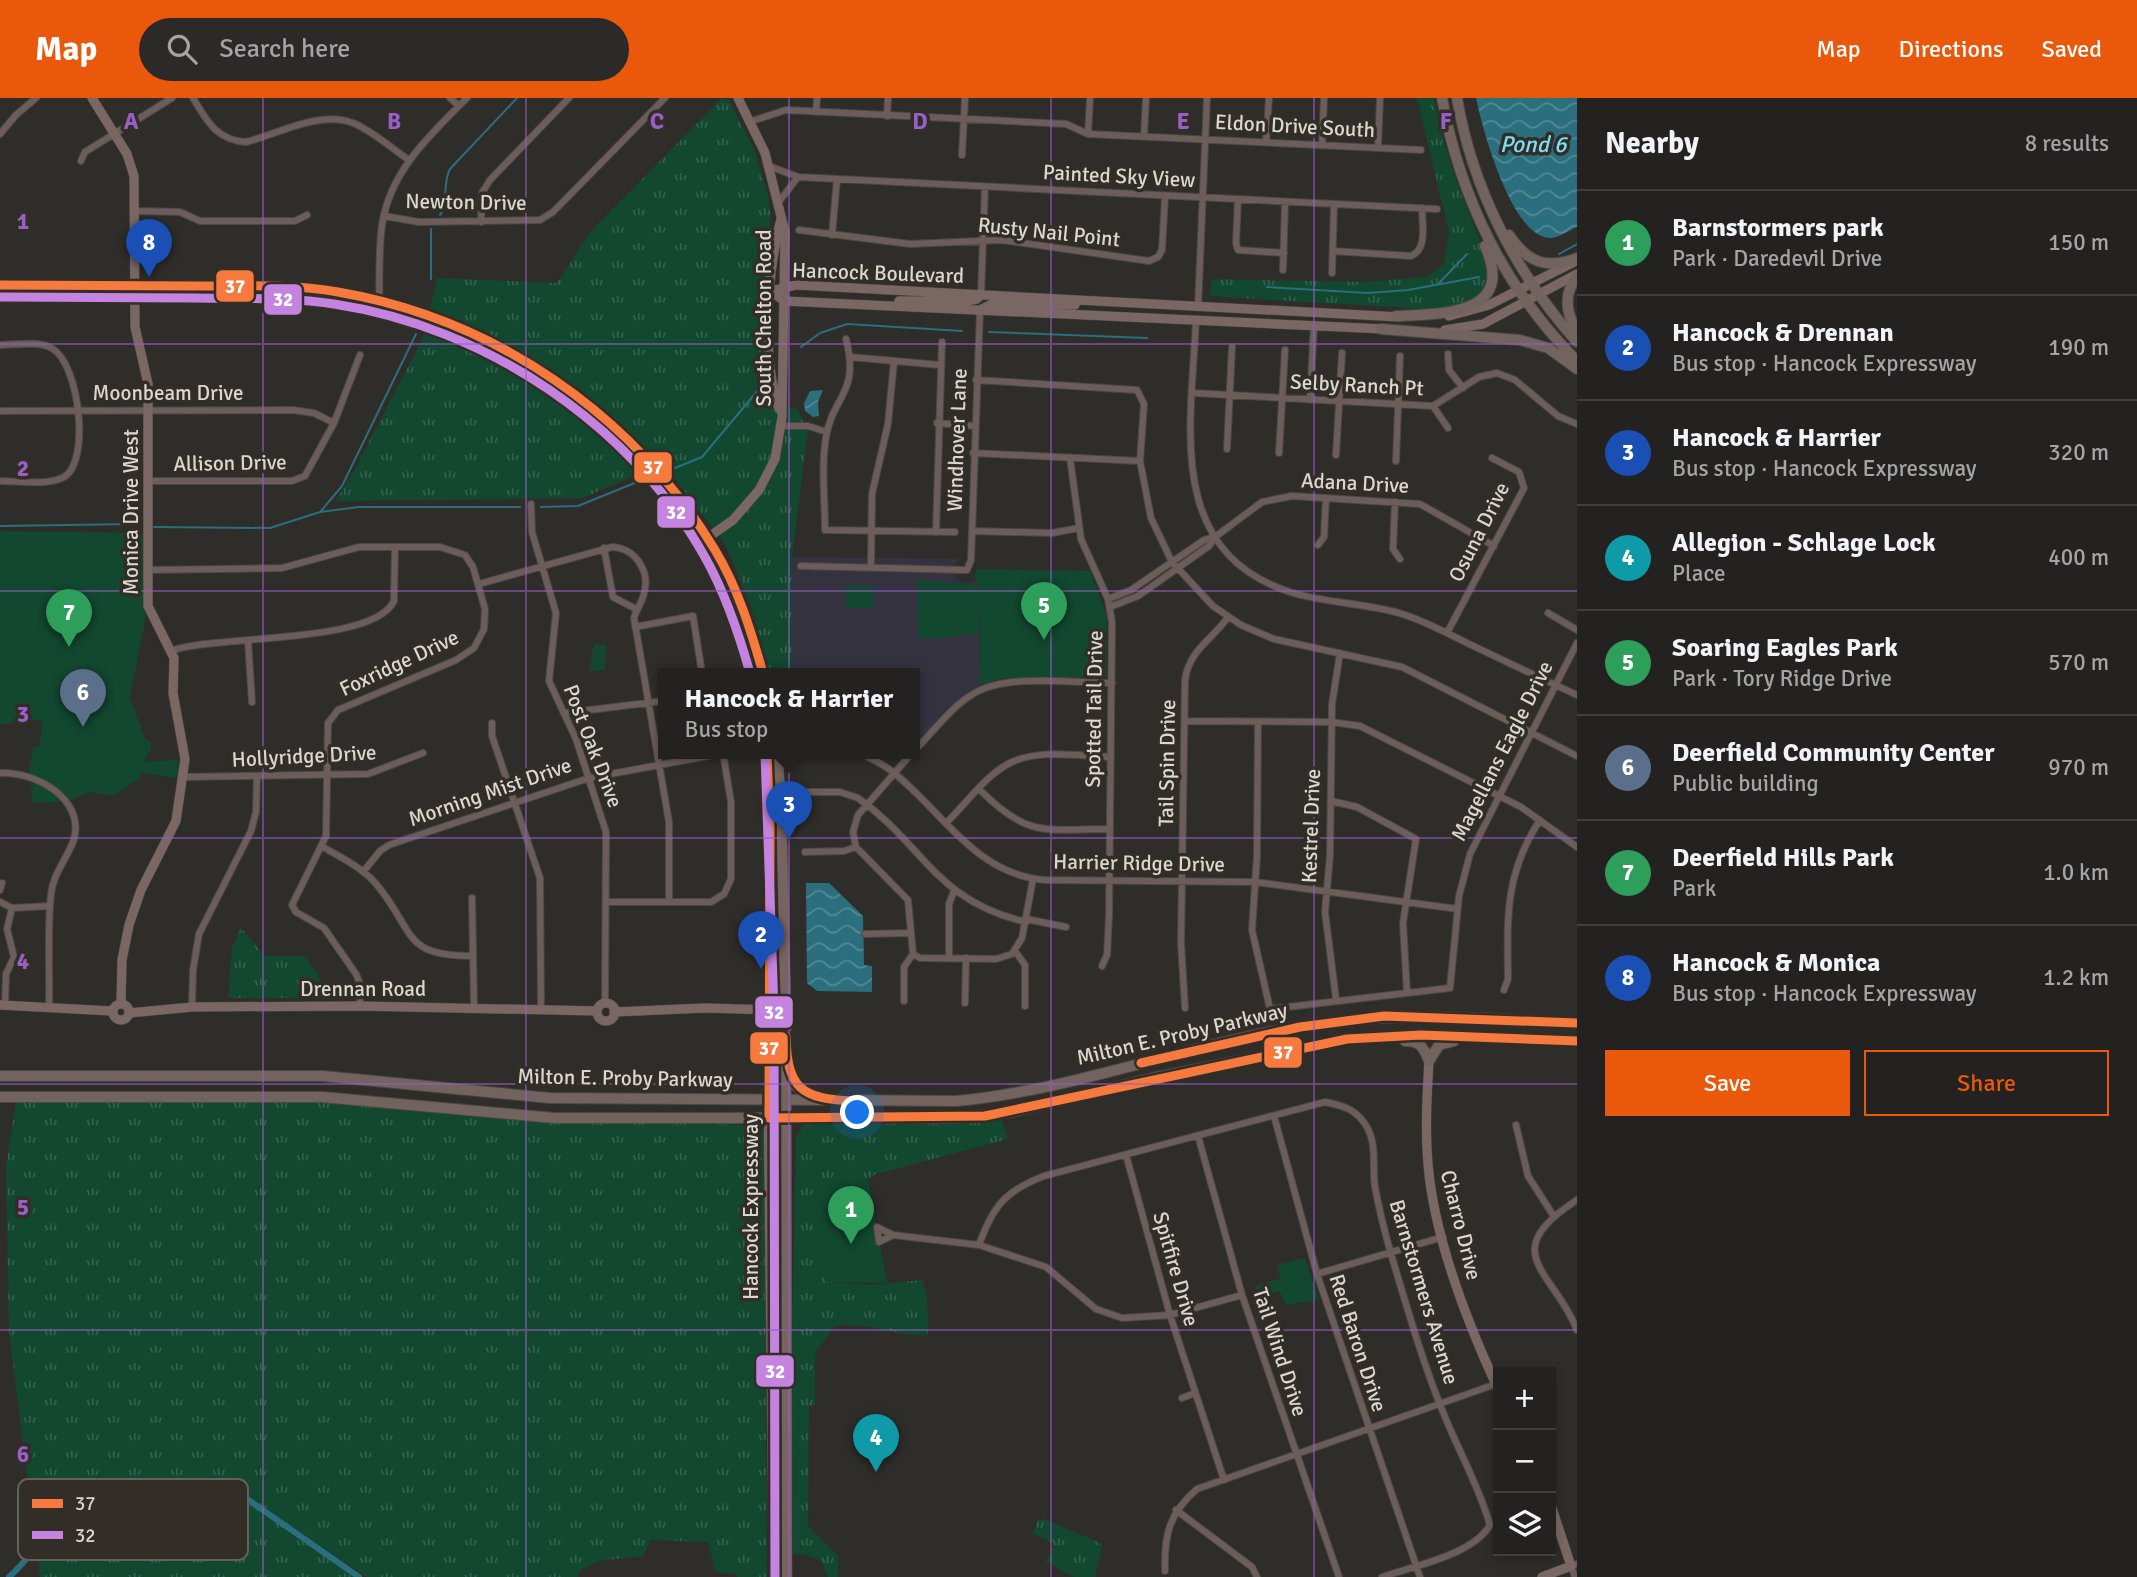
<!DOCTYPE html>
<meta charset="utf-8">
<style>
body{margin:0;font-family:Signika,sans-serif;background:#2b2a29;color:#f1f3f6}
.controls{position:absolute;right:21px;bottom:21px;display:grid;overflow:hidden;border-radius:0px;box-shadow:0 4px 10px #0003}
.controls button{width:63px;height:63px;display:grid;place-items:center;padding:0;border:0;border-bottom:2px solid #403f3e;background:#232220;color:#f1f3f6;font:35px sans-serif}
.you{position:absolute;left:858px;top:1015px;width:24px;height:24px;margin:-18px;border:5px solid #fff;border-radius:50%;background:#1a73e8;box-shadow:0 0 0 10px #1a73e833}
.badge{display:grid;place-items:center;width:46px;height:46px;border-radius:50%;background:#ea580c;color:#fff;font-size:23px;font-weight:700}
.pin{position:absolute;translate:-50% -58px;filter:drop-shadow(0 2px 4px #0008)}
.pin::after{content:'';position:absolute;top:37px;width:24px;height:21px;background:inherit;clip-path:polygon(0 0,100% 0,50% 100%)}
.popup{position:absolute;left:658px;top:570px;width:262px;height:91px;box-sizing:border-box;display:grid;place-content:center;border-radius:0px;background:#232220;filter:drop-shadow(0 2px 5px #0005);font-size:23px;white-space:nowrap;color:#a3a4a5}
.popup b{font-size:26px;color:#f1f3f6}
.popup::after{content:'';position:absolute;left:50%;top:100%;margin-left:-14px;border:14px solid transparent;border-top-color:#232220}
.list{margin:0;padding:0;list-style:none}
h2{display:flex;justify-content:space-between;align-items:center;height:91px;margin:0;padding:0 28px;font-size:30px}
h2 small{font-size:23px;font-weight:400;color:#a3a4a5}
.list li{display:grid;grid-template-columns:46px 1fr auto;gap:21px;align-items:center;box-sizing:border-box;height:105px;padding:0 28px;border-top:2px solid #403f3e}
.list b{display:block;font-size:26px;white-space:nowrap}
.list p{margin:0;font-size:23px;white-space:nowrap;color:#a3a4a5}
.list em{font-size:23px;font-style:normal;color:#a3a4a5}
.actions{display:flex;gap:14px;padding:21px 28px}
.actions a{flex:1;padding:16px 0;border:2px solid #ea580c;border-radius:0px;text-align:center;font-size:24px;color:#ea580c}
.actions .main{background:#ea580c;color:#fff}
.icon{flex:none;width:38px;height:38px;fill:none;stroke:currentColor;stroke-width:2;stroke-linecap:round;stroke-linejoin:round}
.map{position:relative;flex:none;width:1577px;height:1479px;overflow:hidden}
header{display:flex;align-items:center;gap:42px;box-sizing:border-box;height:98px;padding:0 35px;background:#ea580c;color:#fff}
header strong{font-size:33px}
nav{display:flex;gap:38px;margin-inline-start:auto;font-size:24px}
.search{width:490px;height:63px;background:#2b2a29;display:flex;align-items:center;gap:18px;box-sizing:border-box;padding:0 24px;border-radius:38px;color:#a3a4a5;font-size:26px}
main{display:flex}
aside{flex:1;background:#232220}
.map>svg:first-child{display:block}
.education{fill:#353240}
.grass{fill:url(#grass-tufts)}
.green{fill:#124730}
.water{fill:url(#water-waves)}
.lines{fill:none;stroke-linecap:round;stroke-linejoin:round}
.stream{stroke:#2b6e7e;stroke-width:2}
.canal{stroke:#2b6e7e;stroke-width:6}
.street-casing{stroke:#4a4846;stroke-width:8}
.secondary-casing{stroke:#4a4846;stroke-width:10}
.primary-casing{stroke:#4a4846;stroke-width:11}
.highway-casing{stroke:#4a4846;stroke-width:12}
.street{stroke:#6c5d5a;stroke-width:6}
.secondary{stroke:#7a6763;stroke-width:9}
.primary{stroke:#776460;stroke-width:10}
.highway{stroke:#72635e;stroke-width:10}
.bus-1-casing{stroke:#322d27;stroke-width:14}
.bus-2-casing{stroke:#322d27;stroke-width:14}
.bus-1{stroke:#f6793e;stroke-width:9}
.bus-2{stroke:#c483df;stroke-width:9}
.grid{fill:none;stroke:#985fc5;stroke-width:2;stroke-opacity:0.55}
.labels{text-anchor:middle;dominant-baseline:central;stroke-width:7;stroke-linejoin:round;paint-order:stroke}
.street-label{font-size:21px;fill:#dad7d3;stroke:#322d27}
.water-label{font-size:23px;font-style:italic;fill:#7bdff8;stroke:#322d27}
.key{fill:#322d27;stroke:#64605b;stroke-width:2}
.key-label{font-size:19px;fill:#dad7d3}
.grid-label{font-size:23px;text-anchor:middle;font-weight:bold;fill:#985fc5;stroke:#322d27;stroke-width:7;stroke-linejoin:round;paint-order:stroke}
.line-badge{stroke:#322d27;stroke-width:2.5}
.badge-label{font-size:19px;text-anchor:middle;font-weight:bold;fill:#fff}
</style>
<header>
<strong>Map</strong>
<div class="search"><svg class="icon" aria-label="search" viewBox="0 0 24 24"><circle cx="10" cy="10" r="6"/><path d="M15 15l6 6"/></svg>Search here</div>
<nav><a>Map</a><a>Directions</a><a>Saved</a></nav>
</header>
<main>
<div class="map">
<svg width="1577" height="1479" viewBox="0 0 1577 1479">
<defs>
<pattern id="grass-tufts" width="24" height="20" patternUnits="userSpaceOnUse" patternTransform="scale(1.75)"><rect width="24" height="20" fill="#124730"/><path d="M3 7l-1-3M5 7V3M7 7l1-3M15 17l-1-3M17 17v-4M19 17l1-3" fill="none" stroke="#34614d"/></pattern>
<pattern id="water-waves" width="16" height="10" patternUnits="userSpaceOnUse" patternTransform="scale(1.75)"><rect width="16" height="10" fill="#2b6e7e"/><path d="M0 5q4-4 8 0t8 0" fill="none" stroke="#538995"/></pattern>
</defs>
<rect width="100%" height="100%" fill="#2f2d2a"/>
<path class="education" d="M792,459L958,461L953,468L955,480L964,485L977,483L980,487L979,587L962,599L915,646V575H792Z"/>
<path class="grass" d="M722,0L729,2L755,54L768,97L771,121L766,171L764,304L797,311L808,332L792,459V575H770L751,509L726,448L663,365L583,400L335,403L352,377L424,238L437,180L557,185L590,134Z
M1417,0H1434C1440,34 1451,68 1463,100C1474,128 1486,154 1489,184L1477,200L1443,212L1209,198L1212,181L1365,184L1426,179L1444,166L1449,134Z
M241,830L265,858H305L325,888L326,900H228L232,850Z
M16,1003L334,1004L516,1022L754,1027L764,1032L767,1479H737L736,1476L715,1474L708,1444L650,1442L643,1458L599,1463L579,1473L578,1479H367L252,1404L359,1479H40L38,1462L44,1441L34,1431L9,1234L6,1068Z
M1001,1020L1008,1041L876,1076L843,1095L827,1184L872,1187L922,1182L927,1199L928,1237C896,1239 866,1223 835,1228L815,1255V1307L809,1308L808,1428L838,1458V1479H828L821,1463L807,1457L793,1456L792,1237L796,1040L805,1024Z
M1044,1421L1100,1445L1102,1449L1095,1479H1074L1046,1464L1054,1446L1033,1435L1038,1422Z"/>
<path class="green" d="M0,433L144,435L143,506L146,517L130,599L145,641L151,644V653L142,664L178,662L177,680L141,675L139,681L112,698L89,694L69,703L33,705L29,673L33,649H39L43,622C27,620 16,627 0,626Z
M977,471L1090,473L1107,518L1106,579L1004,580L979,587L980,499L978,536C958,536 938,543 918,539L917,486L922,482L978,487L980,494V487L974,480Z
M846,488H873V510H846Z
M594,546L606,547L605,572L589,573Z
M868,1081L887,1185L827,1184L816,1107Z
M1305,1160L1319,1202L1285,1207L1280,1193L1257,1200L1255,1188L1281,1180L1277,1167Z"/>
<path class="water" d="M1476,0H1577V129C1570,132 1560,139 1552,140C1512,143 1482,29 1476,0Z
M823,292L818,304L819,318L813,319L805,313L804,305L810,293Z
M806,785H829L863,818L864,867L872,868V894L817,893L807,885Z"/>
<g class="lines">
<path class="stream" d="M440,117C449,106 442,85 450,71L517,0
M431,131V181
M1559,156L1577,146
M1439,185L1467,156
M1267,189L1368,195L1408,192L1479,179
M989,234L1147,240
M801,249L820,235L847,226L962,233
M670,372L702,359L759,291
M541,409L578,408L637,384
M321,413L342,388L416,236
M0,428L132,426
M154,429L270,430L320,414L359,409H520"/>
<path class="canal" d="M9,1479C38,1454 52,1415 92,1408L210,1412L247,1401L359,1479"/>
<defs>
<path id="street" d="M193,0C207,23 216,42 246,44C278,36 320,12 353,25C373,33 391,50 409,62
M450,0L459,8
M816,14L817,0
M887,18L888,0
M752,23L786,12L1066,26L1088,36L1421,52
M0,36L16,17L36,0
M1088,36L1090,0
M1144,38L1146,0
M1266,44L1269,0
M1322,47L1324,0
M1378,50L1380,0
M962,57L965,0
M81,63L85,54L172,0
M769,68L798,79L1437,111
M1238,102L1236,145L1238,152L1284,155
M778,105L798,79
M135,113L180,114L200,123H295L307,117
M384,118L419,124L540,122L553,114L665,0
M481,124L482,95L490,82L569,0
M799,132L910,146L1002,142L1149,163L1158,159L1162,152L1165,99
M832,137L837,81
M1333,153L1411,158C1428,151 1422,126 1422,110
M1283,172L1285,104
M1332,175L1334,106
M981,196L985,89
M1198,209L1207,0
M379,213C380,185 378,155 382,127C390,73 430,37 467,0
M1196,221C1192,323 1163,453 1290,494C1325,505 1363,505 1399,515C1423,522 1445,534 1467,545C1503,562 1540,580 1577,597
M846,241C860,296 833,297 826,339C821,369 825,402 825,432L955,434
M0,247C16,247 39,242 53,251C79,267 91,363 64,379C48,388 18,383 0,383
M1448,256L1449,272L1463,290
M850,259L940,267
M976,282L1137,292L1144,306L1140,363L1151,420L1172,464L1213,508L1241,527L1274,541L1402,569L1577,658
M1193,295L1433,308L1479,279L1497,275L1515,282L1558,318L1577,326
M1310,302L1314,227
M1433,308L1448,330
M0,313L293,312L314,315L334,325
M937,325L974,328
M780,328H808L827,334
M1227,351L1232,249
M973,355L1140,363
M1279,355L1285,252
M1336,357L1342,255
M1070,360L1081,441L1108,501L1112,524L1109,818L1107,857L1102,868
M1396,363L1400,258
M148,383H292L305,378L334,325L360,257
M1395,404L1393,451L1400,461
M531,406L532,434L556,515L549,583L576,641L606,734L605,905
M972,433L1052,435L1079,430
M936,434L942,244
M1318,447L1324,439L1326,400
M604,450L613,499L636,511
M801,468L967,472L971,462L980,212
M871,468L872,396L888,326L894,263
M148,472L282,470L359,449H440L465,457L473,469L485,511L484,531L474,550L456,562L338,612L328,625L326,738L292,807L296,814L324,830L356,876L360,886V908
M479,486L612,449C636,450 652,475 643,499C641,506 636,512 634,520L669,724V804
M1108,501L1131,492L1204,442L1215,439
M1110,509L1138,498L1209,448L1215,439L1262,404L1292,398L1420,406L1494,448
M1548,515L1577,532
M635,529L693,518L702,575
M1447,535L1524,390L1519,374L1492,360
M248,543L252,604
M171,553C216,536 373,547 394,503L395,449
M565,615L663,603
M1185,623L1331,624L1360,628L1521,709L1577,749
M1258,624L1257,758L1252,832L1270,911L1450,890L1459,798L1470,756L1577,545
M492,625V638L540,780L541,910
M915,652C933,634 951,609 973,596C1006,575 1073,585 1112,585
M846,655L863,656
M861,655C872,662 884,666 894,675C943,714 975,776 1044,782L1255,784L1458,811
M912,655L858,717L853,734L856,749L908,802L913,856L920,860L996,861L1012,856L1022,840L1033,781
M0,675C34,673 85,700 74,741C68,760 53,775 51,796C47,833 50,872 49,910
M184,679L368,676L423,655
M980,692C1029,741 1045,731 1110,731
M806,694H840L858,700C925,748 935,803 1026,824
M1331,703L1357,709L1416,741L1403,825L1407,895
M946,725C965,707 985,678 1008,666C1037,650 1079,658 1111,659
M323,749C342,760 363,770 377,787C416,834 401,858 473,858
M805,754L844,753L856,749
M363,774L380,753L389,747L589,680L724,655
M0,792L2,785
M472,800L474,908
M0,804L12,810L50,808
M607,804H711L724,796L731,781V704L723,655
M1026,821L1066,829
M865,836L911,835
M769,846L778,854L779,888L785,895
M1015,853L1025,867V908
M949,860V806L954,793
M1504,892L1508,881C1507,819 1505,775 1540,722
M1336,901L1325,814L1330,757L1332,606L1340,555
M904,903V869L913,856
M965,905L966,860
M5,907L6,876L14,859L7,831L12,810
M192,909L193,872L199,836L251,733L256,714L257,679
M1185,910L1181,845L1185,582C1189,552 1212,542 1228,519
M1274,1018L1317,1176L1420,1479
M1516,1027L1528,1078L1553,1117
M1198,1038L1242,1197L1339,1479
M1126,1057L1170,1217L1224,1382
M1577,1102C1494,1155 1555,1174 1577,1232
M893,1137L879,1144L877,1129L893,1137L979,1147L1046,1169L1096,1211L1122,1220L1170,1217L1242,1197
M979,1147C993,1108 1005,1093 1044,1078L1325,1004C1345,1008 1358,1012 1368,1031C1377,1049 1372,1070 1375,1089C1379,1111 1385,1135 1391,1156C1407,1209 1422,1263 1443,1314C1458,1352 1479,1388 1490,1427C1473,1457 1413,1468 1382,1479
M1317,1176L1443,1139
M1182,1300L1195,1295
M1176,1412L1252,1469L1257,1479
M1165,1473C1164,1437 1169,1415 1197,1391L1496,1286
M1575,1479L1571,1468L1577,1466"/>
<path id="secondary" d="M92,0L127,56L134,78L135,229L148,286V508L174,560L173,595L185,661L176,723L141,792L129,827L122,862L121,905
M771,193L784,203L1385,231
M771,193L796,187L1400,219
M899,203H967L977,201L981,196
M980,212L994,205L1075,207
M1449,218L1489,207L1574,164
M1445,232L1483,226L1577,176
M779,311C761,258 767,175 781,121
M703,443L733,422L759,392L775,361L782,319L785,134L765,55L738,0
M597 914a9 9 0 1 1 18 0a9 9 0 1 1-18 0Z
M113 914a8 8 0 1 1 16 0a8 8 0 1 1-16 0Z
M0,907L112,913
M614,914L705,910L769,912
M129,915L192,909L360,908L597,913
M1429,963C1427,997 1425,1032 1428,1066C1434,1138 1468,1226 1498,1291
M1542,1479L1571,1468L1551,1407"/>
<path id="primary" d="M0,187C65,187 131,187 196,188C243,188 291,187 338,194C493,217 637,318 715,452C737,491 751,532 763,575
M0,197L270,198C493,209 698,351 751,575
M767,655L770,697L769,1039L774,1479
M777,655L781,701L786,912L787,1479"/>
<path id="highway" d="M1442,0C1460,100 1505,191 1577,263
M1457,0C1472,90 1516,176 1577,244
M1509,137C1527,164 1546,172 1577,160
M1577,179C1563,196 1566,215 1577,233
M1396,218C1443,216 1516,217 1485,148
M1381,231L1520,242L1548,250L1577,271
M1405,943C1420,942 1424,950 1429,963
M1429,963L1439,947L1454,943
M785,965L796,988L819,1001
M0,978H323L550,1000L956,1003C1074,992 1186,947 1302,928C1394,913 1485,920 1577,925
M0,999H322L554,1020H956L1012,1014L1153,980L1347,941L1421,937L1577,943"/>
</defs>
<use href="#street" class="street-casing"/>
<use href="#secondary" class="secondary-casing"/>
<use href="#primary" class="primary-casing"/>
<use href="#highway" class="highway-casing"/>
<use href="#street" class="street"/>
<use href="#secondary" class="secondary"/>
<use href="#primary" class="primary"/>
<use href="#highway" class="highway"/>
<defs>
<path id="bus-1" d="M0,187C65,187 131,188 196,188C243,188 292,186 338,194C495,221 633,316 715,452C738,490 751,533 763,575
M767,655L770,732L769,1020L985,1018L1347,941L1421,937L1577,943
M786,938C787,991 802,1001 853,1003
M1141,965L1300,929L1384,918L1577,925"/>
<path id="bus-2" d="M0,199C65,199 131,200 196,200C242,201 288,199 334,206C486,229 631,326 706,461C726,497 739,536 750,575
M765,656L774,912L775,1479"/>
</defs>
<use href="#bus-1" class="bus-1-casing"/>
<use href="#bus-2" class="bus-2-casing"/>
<use href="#bus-1" class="bus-1"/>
<use href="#bus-2" class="bus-2"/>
</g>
<path class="grid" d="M263,0V1479M526,0V1479M789,0V1479M1051,0V1479M1314,0V1479M0,246H1577M0,493H1577M0,740H1577M0,986H1577M0,1232H1577"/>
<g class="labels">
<g class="street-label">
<text transform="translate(1295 28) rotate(3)">Eldon Drive South</text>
<text transform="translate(1119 78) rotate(3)">Painted Sky View</text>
<text transform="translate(466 104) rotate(1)">Newton Drive</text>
<text transform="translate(1049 134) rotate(6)">Rusty Nail Point</text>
<text transform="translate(878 175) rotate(2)">Hancock Boulevard</text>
<text transform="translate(764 220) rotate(-90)">South Chelton Road</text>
<text transform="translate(1357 287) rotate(3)">Selby Ranch Pt</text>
<text x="168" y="295">Moonbeam Drive</text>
<text transform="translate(957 342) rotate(-88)">Windhover Lane</text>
<text transform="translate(230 365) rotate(-1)">Allison Drive</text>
<text transform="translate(1355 385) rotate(3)">Adana Drive</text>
<text transform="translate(131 414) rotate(-90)">Monica Drive West</text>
<text transform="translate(1479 434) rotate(-63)">Osuna Drive</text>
<text transform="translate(399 565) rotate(-25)">Foxridge Drive</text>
<text transform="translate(1094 611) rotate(-89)">Spotted Tail Drive</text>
<text transform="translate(593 648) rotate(69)">Post Oak Drive</text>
<text transform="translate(1502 653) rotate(-63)">Magellans Eagle Drive</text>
<text transform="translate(304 658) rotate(-3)">Hollyridge Drive</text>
<text transform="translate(1167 665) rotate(-89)">Tail Spin Drive</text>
<text transform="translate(490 694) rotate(-19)">Morning Mist Drive</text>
<text transform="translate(1311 728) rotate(-88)">Kestrel Drive</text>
<text transform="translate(1139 765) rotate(1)">Harrier Ridge Drive</text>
<text x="363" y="891">Drennan Road</text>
<text transform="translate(1182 936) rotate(-13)">Milton E. Proby Parkway</text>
<text transform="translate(625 980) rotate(1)">Milton E. Proby Parkway</text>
<text transform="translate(751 1109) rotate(-90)">Hancock Expressway</text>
<text transform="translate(1461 1127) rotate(76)">Charro Drive</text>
<text transform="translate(1176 1171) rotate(74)">Spitfire Drive</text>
<text transform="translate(1424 1194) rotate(73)">Barnstormers Avenue</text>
<text transform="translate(1358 1245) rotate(72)">Red Baron Drive</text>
<text transform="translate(1280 1254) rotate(72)">Tail Wind Drive</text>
</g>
<g class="water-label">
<text x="1533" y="46">Pond 6</text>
</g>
</g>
<rect x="18" y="1381" width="230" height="81" rx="10" class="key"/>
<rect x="32" y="1401" width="31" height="9" fill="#f6793e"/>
<rect x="32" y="1433" width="31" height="8" fill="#c483df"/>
<g class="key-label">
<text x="75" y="1412">37</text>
<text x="75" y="1444">32</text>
</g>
<g class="grid-label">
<text x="131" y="31">A</text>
<text x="394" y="31">B</text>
<text x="657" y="31">C</text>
<text x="920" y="31">D</text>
<text x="1183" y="31">E</text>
<text x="1446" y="31">F</text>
<text x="23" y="131">1</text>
<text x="23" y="378">2</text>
<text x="23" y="624">3</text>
<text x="23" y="871">4</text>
<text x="23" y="1117">5</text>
<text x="23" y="1364">6</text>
</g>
<g class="line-badge">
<rect x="215" y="171" width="40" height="34" rx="7" fill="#f6793e"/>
<rect x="263" y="185" width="40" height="33" rx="7" fill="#c483df"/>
<rect x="633" y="353" width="40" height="33" rx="7" fill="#f6793e"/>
<rect x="656" y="397" width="40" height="34" rx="7" fill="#c483df"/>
<rect x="754" y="897" width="40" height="34" rx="7" fill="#c483df"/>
<rect x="749" y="933" width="40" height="34" rx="7" fill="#f6793e"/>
<rect x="1263" y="938" width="40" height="33" rx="7" fill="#f6793e"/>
<rect x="755" y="1256" width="40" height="34" rx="7" fill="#c483df"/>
</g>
<g class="badge-label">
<text x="235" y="195">37</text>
<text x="283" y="208">32</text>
<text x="653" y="376">37</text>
<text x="676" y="421">32</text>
<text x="774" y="921">32</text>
<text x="769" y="957">37</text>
<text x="1283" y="961">37</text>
<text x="775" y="1280">32</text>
</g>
</svg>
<div class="controls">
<button>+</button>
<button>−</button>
<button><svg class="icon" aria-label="layers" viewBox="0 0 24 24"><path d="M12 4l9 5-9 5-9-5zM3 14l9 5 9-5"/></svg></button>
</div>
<div class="you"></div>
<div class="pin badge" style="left:851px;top:1146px;background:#2e9e5b">1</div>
<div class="pin badge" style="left:761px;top:871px;background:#1a4fb4">2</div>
<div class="pin badge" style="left:789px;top:741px;background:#1a4fb4">3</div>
<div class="popup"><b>Hancock &amp; Harrier</b>Bus stop</div>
<div class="pin badge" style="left:876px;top:1374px;background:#0f9aa8">4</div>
<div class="pin badge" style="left:1044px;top:542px;background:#2e9e5b">5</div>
<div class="pin badge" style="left:83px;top:629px;background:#5c6f8a">6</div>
<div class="pin badge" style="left:69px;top:549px;background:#2e9e5b">7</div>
<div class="pin badge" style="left:149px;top:179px;background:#1a4fb4">8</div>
</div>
<aside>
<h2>Nearby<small>8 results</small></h2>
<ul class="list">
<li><span class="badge" style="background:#2e9e5b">1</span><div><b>Barnstormers park</b><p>Park · Daredevil Drive</p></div><em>150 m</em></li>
<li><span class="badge" style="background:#1a4fb4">2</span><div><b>Hancock &amp; Drennan</b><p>Bus stop · Hancock Expressway</p></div><em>190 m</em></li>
<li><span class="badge" style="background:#1a4fb4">3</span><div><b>Hancock &amp; Harrier</b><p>Bus stop · Hancock Expressway</p></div><em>320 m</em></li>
<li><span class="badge" style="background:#0f9aa8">4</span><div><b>Allegion - Schlage Lock</b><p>Place</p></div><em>400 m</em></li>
<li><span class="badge" style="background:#2e9e5b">5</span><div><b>Soaring Eagles Park</b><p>Park · Tory Ridge Drive</p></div><em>570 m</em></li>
<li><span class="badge" style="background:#5c6f8a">6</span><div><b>Deerfield Community Center</b><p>Public building</p></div><em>970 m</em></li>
<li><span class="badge" style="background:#2e9e5b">7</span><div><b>Deerfield Hills Park</b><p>Park</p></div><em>1.0 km</em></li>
<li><span class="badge" style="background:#1a4fb4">8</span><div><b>Hancock &amp; Monica</b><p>Bus stop · Hancock Expressway</p></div><em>1.2 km</em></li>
</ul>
<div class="actions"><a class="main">Save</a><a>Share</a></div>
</aside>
</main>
